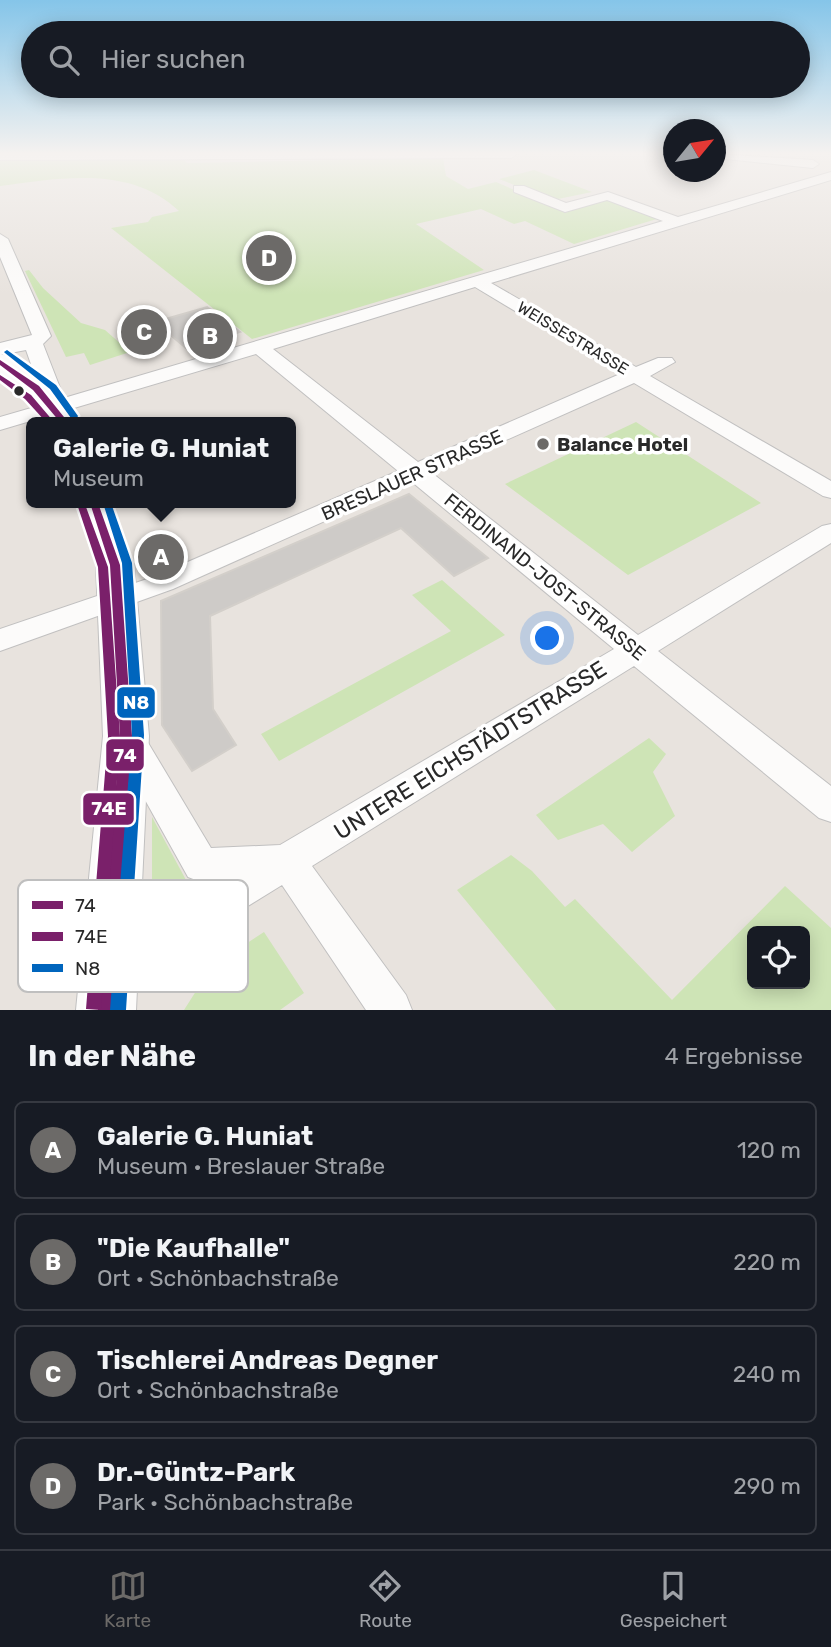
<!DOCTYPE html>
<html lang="de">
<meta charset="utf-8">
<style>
body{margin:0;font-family:Rubik,sans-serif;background:#242831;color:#f1f3f6}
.controls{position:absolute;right:21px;bottom:21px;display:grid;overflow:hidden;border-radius:10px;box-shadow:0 4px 18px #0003}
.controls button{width:63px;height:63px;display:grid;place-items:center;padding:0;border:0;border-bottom:2px solid #363941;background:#171b24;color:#f1f3f6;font:35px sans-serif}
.compass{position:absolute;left:663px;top:119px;width:63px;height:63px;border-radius:50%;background:#171b24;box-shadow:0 4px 18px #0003;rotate:60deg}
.you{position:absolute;left:548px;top:639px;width:24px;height:24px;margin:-18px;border:5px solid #fff;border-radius:50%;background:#1a73e8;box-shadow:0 0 0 10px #1a73e833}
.badge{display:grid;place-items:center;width:46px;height:46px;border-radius:50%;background:#6c6a68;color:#fff;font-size:23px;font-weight:700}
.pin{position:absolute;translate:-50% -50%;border:4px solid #fff;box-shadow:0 2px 7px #0006}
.popup{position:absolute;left:26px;top:417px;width:270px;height:91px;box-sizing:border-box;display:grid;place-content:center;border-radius:10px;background:#171b24;filter:drop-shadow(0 2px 5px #0005);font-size:23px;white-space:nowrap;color:#9ea1a6}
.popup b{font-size:26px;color:#f1f3f6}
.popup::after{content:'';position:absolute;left:50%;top:100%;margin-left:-14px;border:14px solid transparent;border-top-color:#171b24}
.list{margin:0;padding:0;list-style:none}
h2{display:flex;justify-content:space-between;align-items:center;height:91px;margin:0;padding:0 28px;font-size:30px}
h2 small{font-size:23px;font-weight:400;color:#9ea1a6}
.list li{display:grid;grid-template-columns:46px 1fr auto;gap:21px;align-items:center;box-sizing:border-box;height:98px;margin:0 14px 14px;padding:0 14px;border:2px solid #363941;border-radius:10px}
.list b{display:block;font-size:26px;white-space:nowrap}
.list p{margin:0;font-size:23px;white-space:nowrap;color:#9ea1a6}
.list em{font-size:23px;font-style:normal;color:#9ea1a6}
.icon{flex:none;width:38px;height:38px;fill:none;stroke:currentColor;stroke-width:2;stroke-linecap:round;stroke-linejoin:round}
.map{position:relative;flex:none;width:831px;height:1010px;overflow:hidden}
.search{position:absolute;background:#171b24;box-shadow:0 4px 18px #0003;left:21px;right:21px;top:21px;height:77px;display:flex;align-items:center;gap:18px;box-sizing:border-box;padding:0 24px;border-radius:38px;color:#9ea1a6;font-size:26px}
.sheet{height:539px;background:#171b24}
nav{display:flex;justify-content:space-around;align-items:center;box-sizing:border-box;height:98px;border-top:2px solid #363941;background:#171b24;font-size:19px;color:#9ea1a6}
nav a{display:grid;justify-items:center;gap:4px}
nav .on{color:#6c6a68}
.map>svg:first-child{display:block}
.green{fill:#cee4b6;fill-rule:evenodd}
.building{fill:#cecbc8;stroke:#d3cfca;stroke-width:2}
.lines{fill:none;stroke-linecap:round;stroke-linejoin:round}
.minor-casing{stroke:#c1c0c0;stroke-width:2}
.secondary-casing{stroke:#c1c0c0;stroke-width:2}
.minor{fill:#fcfbfa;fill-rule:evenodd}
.secondary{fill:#fcfbfa;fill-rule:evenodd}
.bus-1-casing{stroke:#fff;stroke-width:5}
.bus-2-casing{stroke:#fff;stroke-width:5}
.bus-3-casing{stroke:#fff;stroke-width:5}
.bus-1{fill:#7a206a;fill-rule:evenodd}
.bus-2{fill:#7a206a;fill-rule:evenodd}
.bus-3{fill:#0065bd;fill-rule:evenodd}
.bus-dot{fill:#292929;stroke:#fff;stroke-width:2.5}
.poi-dot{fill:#6c6a68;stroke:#fff;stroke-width:2.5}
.labels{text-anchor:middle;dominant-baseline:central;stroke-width:7;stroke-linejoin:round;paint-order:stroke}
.far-street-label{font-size:16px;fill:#292929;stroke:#fff}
.poi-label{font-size:19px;font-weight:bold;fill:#292929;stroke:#fff;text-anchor:start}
.street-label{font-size:19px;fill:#292929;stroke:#fff}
.near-street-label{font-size:23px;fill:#292929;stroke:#fff}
.key{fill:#fff;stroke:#bfbfbf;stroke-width:2}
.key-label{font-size:19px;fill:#292929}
.line-badge{stroke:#fff;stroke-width:2.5}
.badge-label{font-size:19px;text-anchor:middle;font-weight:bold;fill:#fff}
</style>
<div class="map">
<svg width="831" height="1010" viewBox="0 0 831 1010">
<rect width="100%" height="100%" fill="#e8e3de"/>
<path class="green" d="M443,158L446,176L468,189L496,182L563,211L610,198L660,218L574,244L525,221L514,224L481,209L416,224L484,270L252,339L111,228L148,222L152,217L179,211C131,165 60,178 0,186V160H184L187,163Z
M534,170L592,192L553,200L499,179Z
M29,270L43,288L81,323L105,330L130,352L90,365L84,353L66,357L25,271Z
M636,422L761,503L628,575L505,484Z
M442,580L505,635L279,761L261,734L451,631L412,595Z
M649,738L666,754L653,772L675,816L632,852L603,824L558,840L536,815Z
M152,817L186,880L152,899Z
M511,855L532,871L565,907L575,899L672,1000L785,886L831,928V1010H556L457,890ZM752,931H805V984H752Z
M264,932L304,993L280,1010H184L212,966Z"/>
<path class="building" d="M207,307L240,332L187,349L155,322Z
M409,494L488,558L454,576L401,528L210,616L213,709L236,745L192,771L162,725L161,601Z"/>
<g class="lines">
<defs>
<path id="minor" d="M0,154H517L511,158L0,160Z
M716,154L813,160L819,164L813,168L716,158Z
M831,172V180L491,283L636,367L658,358H672L675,362L650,376L831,481V498L823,496L634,383L432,473L638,635L822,526L831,524V543L658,651L831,786V822L819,818L634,666L312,866L406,995L412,1010H366L282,885L125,982L111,988L97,982L91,968L97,954L219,881L201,882L188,877L115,746L120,736L132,733L144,736L211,848L280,845L614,649L412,482L173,589L0,651V629L153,577L398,471L256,354L0,430V417L45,404L26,350L0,355V343L32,335L0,257V234L8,239L51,336L43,344L64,398L663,221L607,200L565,212L514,192V186H524L566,203L608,192L678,217ZM475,287L620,374L418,462L273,349Z"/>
<path id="secondary" d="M0,354C32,362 64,394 79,422H49L34,402L0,374Z
M77,503H111L134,565L149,736L136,1010H76L103,736L96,565Z"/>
</defs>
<use href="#minor" class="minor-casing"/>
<use href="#secondary" class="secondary-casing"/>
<use href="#minor" class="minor"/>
<use href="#secondary" class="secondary"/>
<defs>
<path id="bus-1" d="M0,360L39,386L68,422H60L33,390L0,365Z
M90,503H98L120,565L132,736L114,1010H98L120,736L110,565Z"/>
<path id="bus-2" d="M0,375L31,395L54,422H46L25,399L0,380Z
M82,504L86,507L108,567L120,736L101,1010L86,1009L108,736L98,567L78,507Z"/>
<path id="bus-3" d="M7,350L56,385L78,416L77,418H71L50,389L5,353L4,352Z
M103,503H111L132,563L144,735L126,1010H110L132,735L122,563Z"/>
</defs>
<use href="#bus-1" class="bus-1-casing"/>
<use href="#bus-2" class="bus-2-casing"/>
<use href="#bus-3" class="bus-3-casing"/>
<use href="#bus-1" class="bus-1"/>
<use href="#bus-2" class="bus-2"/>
<use href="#bus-3" class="bus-3"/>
</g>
<linearGradient id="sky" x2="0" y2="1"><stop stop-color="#85c5e9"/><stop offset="0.52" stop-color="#f5f2f0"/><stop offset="1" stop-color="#f5f2f0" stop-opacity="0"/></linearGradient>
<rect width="831" height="295" fill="url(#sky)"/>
<circle class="bus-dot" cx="19" cy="391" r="6"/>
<circle class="poi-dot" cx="543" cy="444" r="7"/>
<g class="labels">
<g class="far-street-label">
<text transform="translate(573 338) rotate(31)">WEISSESTRASSE</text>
</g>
<g class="poi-label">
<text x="557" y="444">Balance Hotel</text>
</g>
<g class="street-label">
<text transform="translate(412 475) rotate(-24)">BRESLAUER STRASSE</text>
<text transform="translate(545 577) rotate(39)">FERDINAND-JOST-STRASSE</text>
</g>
<g class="near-street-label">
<text transform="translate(470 750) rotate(-32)">UNTERE EICHSTÄDTSTRASSE</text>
</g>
</g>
<rect x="18" y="880" width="230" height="112" rx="10" class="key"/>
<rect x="32" y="901" width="31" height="8" fill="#7a206a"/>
<rect x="32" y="932" width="31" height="9" fill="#7a206a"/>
<rect x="32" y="964" width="31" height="8" fill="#0065bd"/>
<g class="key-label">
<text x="75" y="912">74</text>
<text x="75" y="943">74E</text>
<text x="75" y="975">N8</text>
</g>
<g class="line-badge">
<rect x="116" y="686" width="40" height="33" rx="7" fill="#0065bd"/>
<rect x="105" y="738" width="40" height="34" rx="7" fill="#7a206a"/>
<rect x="82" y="792" width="53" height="34" rx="7" fill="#7a206a"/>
</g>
<g class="badge-label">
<text x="136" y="709">N8</text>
<text x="125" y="762">74</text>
<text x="109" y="815">74E</text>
</g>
</svg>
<div class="controls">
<button><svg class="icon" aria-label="locate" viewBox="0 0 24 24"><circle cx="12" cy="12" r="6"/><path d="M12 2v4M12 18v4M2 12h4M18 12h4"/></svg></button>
</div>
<svg class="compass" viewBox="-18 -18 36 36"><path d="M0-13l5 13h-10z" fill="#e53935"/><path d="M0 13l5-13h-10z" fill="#9ea1a6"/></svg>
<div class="you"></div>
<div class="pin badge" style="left:161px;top:557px">A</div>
<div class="popup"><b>Galerie G. Huniat</b>Museum</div>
<div class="pin badge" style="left:210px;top:336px">B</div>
<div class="pin badge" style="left:144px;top:332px">C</div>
<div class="pin badge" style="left:269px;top:258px">D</div>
<div class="search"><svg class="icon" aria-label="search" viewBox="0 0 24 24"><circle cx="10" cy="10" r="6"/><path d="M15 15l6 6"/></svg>Hier suchen</div>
</div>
<section class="sheet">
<h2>In der Nähe<small>4 Ergebnisse</small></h2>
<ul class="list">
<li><span class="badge">A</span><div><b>Galerie G. Huniat</b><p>Museum · Breslauer Straße</p></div><em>120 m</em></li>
<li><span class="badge">B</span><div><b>&quot;Die Kaufhalle&quot;</b><p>Ort · Schönbachstraße</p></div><em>220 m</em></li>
<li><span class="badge">C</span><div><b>Tischlerei Andreas Degner</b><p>Ort · Schönbachstraße</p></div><em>240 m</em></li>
<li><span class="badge">D</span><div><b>Dr.-Güntz-Park</b><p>Park · Schönbachstraße</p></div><em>290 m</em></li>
</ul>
</section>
<nav>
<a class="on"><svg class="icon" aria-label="map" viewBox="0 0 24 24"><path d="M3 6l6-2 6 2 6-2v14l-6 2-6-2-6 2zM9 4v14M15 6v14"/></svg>Karte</a>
<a><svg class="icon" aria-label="directions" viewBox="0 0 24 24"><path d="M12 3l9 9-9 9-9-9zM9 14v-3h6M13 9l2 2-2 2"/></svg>Route</a>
<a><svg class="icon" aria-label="saved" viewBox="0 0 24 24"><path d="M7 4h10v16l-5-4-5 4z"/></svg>Gespeichert</a>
</nav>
